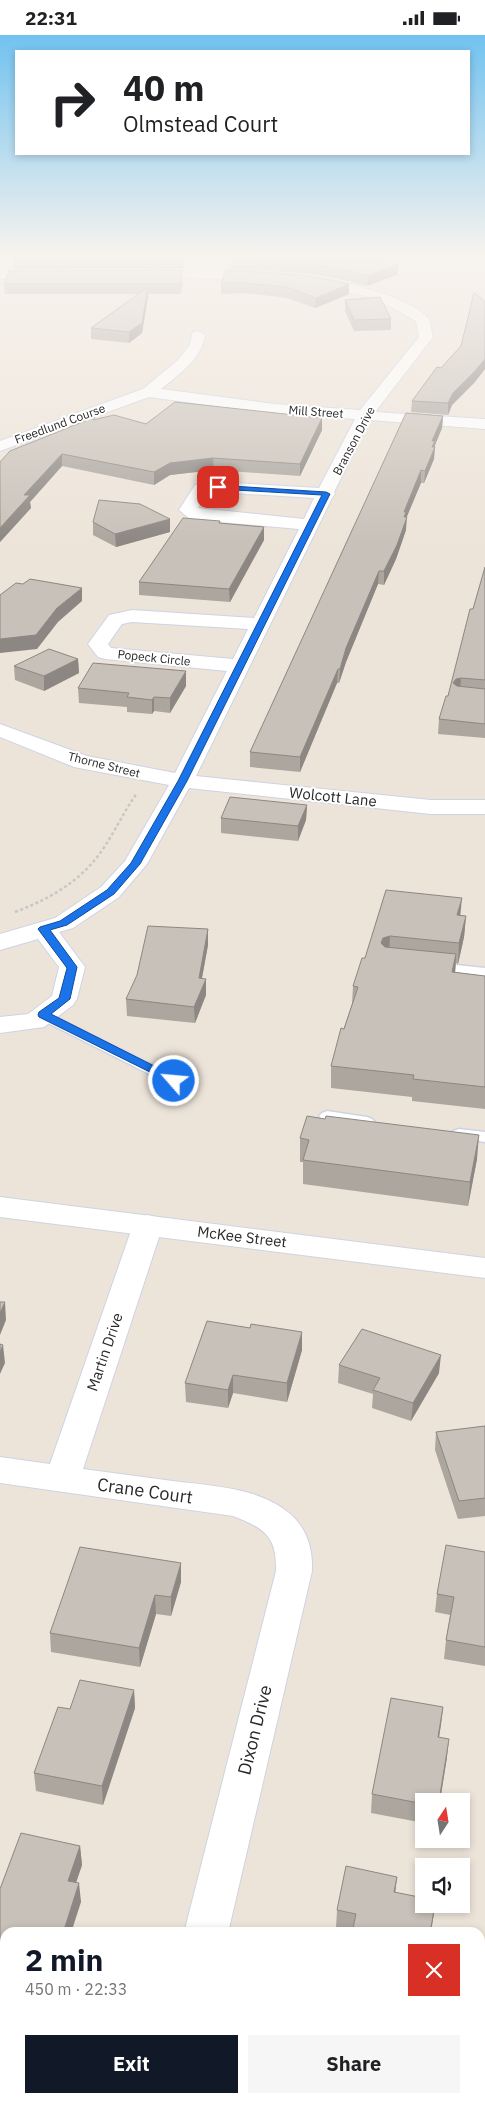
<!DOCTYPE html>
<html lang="en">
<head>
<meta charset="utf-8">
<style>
	:root { --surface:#fff; --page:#f6f6f6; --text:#202124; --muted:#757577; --accent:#111827 }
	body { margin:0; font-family:"IBM Plex Sans",sans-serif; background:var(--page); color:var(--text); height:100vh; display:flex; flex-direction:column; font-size:19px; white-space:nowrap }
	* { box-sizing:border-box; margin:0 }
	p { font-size:16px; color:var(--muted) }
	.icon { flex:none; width:28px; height:28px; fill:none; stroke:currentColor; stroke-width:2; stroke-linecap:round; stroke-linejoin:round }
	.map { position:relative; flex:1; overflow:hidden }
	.panel { position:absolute; left:0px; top:1892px; width:485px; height:176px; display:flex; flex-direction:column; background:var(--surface); border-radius:15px 15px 0 0; box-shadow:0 2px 8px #0003 }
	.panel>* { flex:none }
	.hud { position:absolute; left:15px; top:15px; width:455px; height:105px; border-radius:0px; box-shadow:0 2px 8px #0003; background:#fff; color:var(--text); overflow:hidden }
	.needle { width:32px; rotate:12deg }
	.controls { position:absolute; left:415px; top:1758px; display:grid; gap:10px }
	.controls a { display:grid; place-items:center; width:55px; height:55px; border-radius:0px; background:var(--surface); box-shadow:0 2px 8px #0003; font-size:25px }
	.pin { position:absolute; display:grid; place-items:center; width:42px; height:42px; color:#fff; margin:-21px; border-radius:10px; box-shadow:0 2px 8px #0006 }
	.me { position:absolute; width:55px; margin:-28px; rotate:297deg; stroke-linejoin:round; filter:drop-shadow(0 0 4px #0008) }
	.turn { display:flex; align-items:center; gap:18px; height:105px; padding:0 25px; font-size:22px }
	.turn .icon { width:65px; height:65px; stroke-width:2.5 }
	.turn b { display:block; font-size:35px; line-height:42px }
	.round { display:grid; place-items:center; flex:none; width:52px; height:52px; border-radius:0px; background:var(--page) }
	.headline { display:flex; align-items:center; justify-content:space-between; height:85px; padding:0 25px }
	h1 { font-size:30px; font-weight:800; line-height:38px; color:var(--accent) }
	.action { display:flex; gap:10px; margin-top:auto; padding:10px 25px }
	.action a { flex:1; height:58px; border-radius:0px; background:var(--accent); color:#fff; font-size:20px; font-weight:800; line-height:58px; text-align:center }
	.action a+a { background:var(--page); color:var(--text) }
	.status { display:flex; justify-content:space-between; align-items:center; height:35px; padding:0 25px; background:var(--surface); direction:ltr }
	.status svg { height:14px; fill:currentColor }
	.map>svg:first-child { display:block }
</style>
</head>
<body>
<div class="status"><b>22:31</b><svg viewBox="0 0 49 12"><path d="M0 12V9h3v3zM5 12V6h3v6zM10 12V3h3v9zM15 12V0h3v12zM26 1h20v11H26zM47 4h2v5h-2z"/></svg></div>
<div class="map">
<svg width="485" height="2068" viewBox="0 0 485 2068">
	<rect width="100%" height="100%" fill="#ede4d9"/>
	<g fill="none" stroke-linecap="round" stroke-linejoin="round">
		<!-- service casing -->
		<g stroke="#ced3e4" stroke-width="3">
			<path id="service" d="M437,928l48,5v8l-53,-6 -2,-3 2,-3z
				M43,976l136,67 3,3 -3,3h-10l-131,-66 -2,-3 2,-3z
				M327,1076l40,6 5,2 3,3 -3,3 -5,2 -45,-8 -3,-3 3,-3z
				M459,1094l26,3v10l-32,-5 -2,-3 2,-3z"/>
		</g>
		<!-- minor casing -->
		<g stroke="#ced3e4" stroke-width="2">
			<path id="minor" d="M144,235l117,2 6,4 -6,4 -122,-3 -1,-3 1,-3z
				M0,236h46l6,4 -6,4h-46z
				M314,242c27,4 98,20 115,42l4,18 -58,75 110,7v10l-115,-9 -36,72 1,2 -3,4 -136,278 235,24h54v14h-54l-242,-26 -42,76 -28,33 -46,31 -14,4 26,35 -8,32 -4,6 -29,22 -44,6v-16l28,-3 24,-18 7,-29 -21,-28 -38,11v-16l55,-16 46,-31 24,-26 44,-76 -95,-18 -74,-30v-13l87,32 88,17 52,-102 -122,-12 -7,-2 -10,-13 21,-29 23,-5 122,8 45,-89 -103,-9 -6,-1 -11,-9 16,-25 22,-3 102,6 36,-69 -81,-5 -125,-17 -149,54v-10l143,-52 35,-29 11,-14 4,-14 5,-1 7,4c-4,25 -26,39 -44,54l113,15 86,6 59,-73 -3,-16 -25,-14 -25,-11 -57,-12 -2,-3 2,-3zM217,457l97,6 -10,21 -106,-11 9,-15zM132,587l116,7 -15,30 -122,-11 -3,-4 14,-20z
				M148,1180l11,3 4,7 -80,244c30,4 60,8 90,12 38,5 85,6 116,32 18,15 24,36 23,58l-84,362h-44l92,-362c1,-35 -12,-43 -43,-55l-233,-33v-26l50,7 83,-239 4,-7z
				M143,2064h46l-1,4h-46z"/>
		</g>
		<!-- tertiary casing -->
		<g stroke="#ced3e4" stroke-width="2">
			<path id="tertiary" d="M0,1162l485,61v20l-485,-61z"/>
		</g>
		<!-- path -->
		<path stroke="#c7c7c7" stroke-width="2.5" stroke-dasharray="3 2.5" stroke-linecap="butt" d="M15,877c37,-14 68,-32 90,-66 11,-17 20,-36 32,-53"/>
		<!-- service -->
		<use href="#service" fill="#fff" fill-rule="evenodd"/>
		<!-- minor -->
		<use href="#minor" fill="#fff" fill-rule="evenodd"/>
		<!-- tertiary -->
		<use href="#tertiary" fill="#fff" fill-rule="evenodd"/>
	</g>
	<!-- wall -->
	<path fill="#aca69f" d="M16,219h169l-1,14 -170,1v-10z
		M231,224l167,5v10l-31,12 -32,-8 -33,-5 -71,-4z
		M226,235l123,14v10l-34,14 -28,-10 -42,-5 -24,1v-11z
		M182,245l-1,14h-33l-6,39 -13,10 -38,-4v-11l47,-34h-133l-1,-10z
		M345,265l46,19v11l-37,1 -9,-20z
		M485,266v68l-11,14 -22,22 -4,10 -37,-3 1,-11 49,-55z
		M443,381l-1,12 -7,17 -1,14 -10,24h-3l-15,34v13l-10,29 -12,26 -6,-1 -32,78 -7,21h-2l-37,89 -50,-5v-15z
		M322,383v12l-22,46 -86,-6 -44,5 -16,10 -92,-19 -32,36 1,6 -31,34v-80l95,-43 51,5z
		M220,486v2l44,4v13l-34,62 -91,-7v-13z
		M93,487l77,10 -54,15 -23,-12z
		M485,532v171l-47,-4 1,-15 9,-23z
		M78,624l1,14 -35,18 -29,-11 -1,-14z
		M186,651l-16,27 -16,-2 -2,3 -25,-2v-5l-48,-4 -1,-15z
		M307,770l-1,15 -8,21 -77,-8v-15z
		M386,855l74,26h6l-2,21 -6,27 -2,-1 -1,9 30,4v133l-73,-8v-4l-81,-9v-22l21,-62 1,-18 12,-28z
		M208,894v16l-6,33 4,17 -11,28 -68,-7 -1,-17z
		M300,1103l177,21 -9,47 -165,-22v-22h-3z
		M302,1315l-15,52 -54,-9 -5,15 -42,-6 -1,-19z
		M339,1330l100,8 -28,48 -39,-13 1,-14 -35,-11z
		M485,1391v90l-27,3 -23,-69 1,-18z
		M485,1517v114l-41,-7 2,-19 4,-25 -15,-3 2,-18z
		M181,1547l-10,34 -15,-2 -16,53 -89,-15 -1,-19z
		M134,1655l1,18 -32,97 -67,-14 -2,-18 36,-64z
		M443,1672l-4,30 8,20 -7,44h-16v22l-53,-10 1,-19z
		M80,1811l2,19 -6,18 5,19 -76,31v29l-5,-1v-72z
		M397,1842l-2,15 40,12 -2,15 -81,13 -16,-4 1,-18z
		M5,1976v73l-5,16z"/>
	<!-- shaded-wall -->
	<path fill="#8c8782" d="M184,219h1l-1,14 -1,-10z
		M398,229v10l-31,12 1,-10z
		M182,235v10l-1,14v-10z
		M349,249v10l-34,14 1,-10z
		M148,252v10l-6,36 -13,10v-11z
		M485,324v10l-11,14 -22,22 -4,10v-12l5,-10z
		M443,381l-1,12 -7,17 -1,14 -10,24 1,-12 7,-30z
		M322,383v12l-22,46v-12z
		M62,419v12l-32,36 1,6 -31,34v-14l24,-33z
		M213,423l1,12 -44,5 -16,10v-13l16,-9z
		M421,435v13l-15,36 1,-2 -1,13 -10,29 -12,26v-14l20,-59z
		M170,484v13l-54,15 -1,-13z
		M264,492v13l-34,62 -1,-13z
		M379,536l-1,13 -32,78 -7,21 1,-14 6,-21z
		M82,553v13l-24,21 -21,27 -37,4v-14l57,-31z
		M78,624l1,14 -35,18v-15z
		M338,634l-1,14 -37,89v-15z
		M186,636v15l-16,27v-15z
		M461,643l-1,14 -7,-9 3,-4z
		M154,662v14l-2,3v-14z
		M307,770l-1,15 -8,21v-15z
		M462,863l-2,20 -3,-3z
		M466,881l-2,21 -6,27 1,-21z
		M208,894v16l-9,49v-16z
		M390,901l-1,21 -8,-14 2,-5z
		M456,919l-1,21 -3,-3z
		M206,944v16l-11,28 -1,-16z
		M479,1100l-2,24 -9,47 2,-24z
		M5,1267l1,18 -6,15v-22z
		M302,1297v18l-15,52v-19z
		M3,1310l2,18 -5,11v-22z
		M441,1320l-2,18 -28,48 2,-18z
		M233,1340v18l-5,15v-18z
		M181,1528v19l-10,34v-19z
		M155,1560l1,19 -16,53 -1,-19z
		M134,1655l1,18 -32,97 -1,-19z
		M443,1672l-2,18 -5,31 2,-19z
		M449,1704l-2,18 -7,44h-1z
		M80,1811l2,19 -12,35 -2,-19z
		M397,1842l-2,18 -1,-3z
		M79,1848l2,19 -10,31h-8z
		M435,1869l-2,15 -2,14h-1z
		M2,2031l3,18 -5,16v-26z"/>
	<!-- building -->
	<path fill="#c8c1b9" stroke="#8c8782" d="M16,219h168l-1,4 -169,1z
		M233,219h103l62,10 -30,12 -33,-8 -33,-5 -71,-4z
		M182,235l-1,14h-177l5,-13z
		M226,235l77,5 46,9 -33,14 -29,-11 -42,-4h-24z
		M148,252l-6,36 -13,9 -38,-4z
		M474,258l11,8v58l-11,13 -21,21 -5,10 -36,-2 25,-34 4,1 20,-22z
		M380,262l11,22 -37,1 -9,-20z
		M175,367l147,16 -22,46 -87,-6 -43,5 -16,9 -92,-18 -38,41h6l-30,33v-66l10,-11 85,-34 -2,3 21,-5 32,9z
		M406,378l37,3 -11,25h3l-3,6h3l-10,24 -4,-1 -17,42h2l-2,5h3l-10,28 -13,26h-5l-33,77 -6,21h-2l-38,88 -50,-5z
		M99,465l41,4 30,15 -55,15 -22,-12z
		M183,483l37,3 -1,2 45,4 -35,62 -90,-7z
		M485,532v113l-24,-2 -5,1 -3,4 4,3 28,3v35l-46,-5 7,-23h2l22,-87h3z
		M30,544l52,9 -25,20 -21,27 -36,4v-44l16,-12 7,1z
		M49,614l29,10 -34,17 -30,-10z
		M93,628l93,8 -16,27 -16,-1 -2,3 -25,-3 2,-4 -51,-5z
		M230,762l77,8 -9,21 -77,-8z
		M386,855l76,8 -5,17 9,1 -7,27 -69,-7 -7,2 -2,5 4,4 71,7 -4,18 33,4v111l-72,-8 1,-4 -83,-9 10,-38 3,1 14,-42 -5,-1 9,-28h3z
		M148,891l60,3 -9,49 7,1 -12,28 -68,-8 11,-24z
		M307,1081l18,3 1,-3 153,19 -9,47 -167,-22 6,-20 -9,-2z
		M0,1267h5l-5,11z
		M207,1286l43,7 1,-4 51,8 -15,51 -54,-8 -5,15 -43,-7z
		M362,1294l79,26 -28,48 -40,-13 7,-12 -41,-13z
		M0,1309l3,1 -3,7z
		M485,1391v72l-26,3 -23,-69z
		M446,1510l39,7v95l-39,-7 8,-43 -17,-3z
		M80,1512l101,16 -10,34 -16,-2 -16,53 -89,-15z
		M80,1645l54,10 -32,96 -68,-13 24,-66 12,2z
		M391,1663l52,9 -5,30 11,2 -10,62h-15v3l-52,-10z
		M21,1798l59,13 -12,35 11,2 -16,50h-58v11l-5,-1v-54z
		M346,1831l51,11 -3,15 30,6v6h11l-5,29h-78l4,-19 -19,-4z
		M0,1975l5,1v55h-3l-2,8z
		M304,2064h80v4h-80z"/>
	<!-- sky -->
	<linearGradient id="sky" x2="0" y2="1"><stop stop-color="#71c2f0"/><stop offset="0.43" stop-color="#f7f3ee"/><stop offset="1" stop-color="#f7f3ee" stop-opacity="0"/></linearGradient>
	<rect width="485" height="509" fill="url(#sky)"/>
	<!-- route -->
	<path fill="#1a73e8" stroke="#114b97" d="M215,450l111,7 4,2 -143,287 -47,83 -26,30 -47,31 -17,5 27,37 -7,32 -19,15 127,64 2,3 -6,3 -135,-67 -1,-2 1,-3 20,-14 8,-30 -29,-39 2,-2 20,-6 47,-31 24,-27 47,-82 144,-286 -104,-6 -3,-1z"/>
	<g text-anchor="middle" stroke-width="4" stroke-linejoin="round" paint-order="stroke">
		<!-- far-street labels -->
		<g font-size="12" fill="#292929" stroke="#fff">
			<text transform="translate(316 377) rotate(4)" y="4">Mill Street</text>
			<text transform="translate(60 389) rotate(-20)" y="4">Freedlund Course</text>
			<text transform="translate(354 406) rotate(-62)" y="4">Branson Drive</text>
			<text transform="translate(154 623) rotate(6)" y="4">Popeck Circle</text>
			<text transform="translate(104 730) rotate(14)" y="4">Thorne Street</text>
		</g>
		<!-- street labels -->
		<g font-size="15" fill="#292929" stroke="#fff">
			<text transform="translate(333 762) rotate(6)" y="5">Wolcott Lane</text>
			<text transform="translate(242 1202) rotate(7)" y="5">McKee Street</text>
			<text transform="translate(105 1317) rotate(-71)" y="5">Martin Drive</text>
		</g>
		<!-- near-street labels -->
		<g font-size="18" fill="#292929" stroke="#fff">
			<text transform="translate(145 1456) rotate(8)" y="6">Crane Court</text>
			<text transform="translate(255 1695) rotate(-76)" y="6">Dixon Drive</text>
		</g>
	</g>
</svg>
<div class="controls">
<a><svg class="needle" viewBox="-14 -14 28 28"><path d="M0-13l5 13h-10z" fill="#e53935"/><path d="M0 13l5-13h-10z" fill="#757577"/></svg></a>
<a><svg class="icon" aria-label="sound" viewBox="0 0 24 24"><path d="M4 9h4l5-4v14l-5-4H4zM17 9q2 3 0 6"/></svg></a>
</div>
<div class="pin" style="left:218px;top:452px;background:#d93025"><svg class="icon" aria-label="arrive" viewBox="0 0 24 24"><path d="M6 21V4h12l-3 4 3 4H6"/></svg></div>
<svg class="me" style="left:174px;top:1046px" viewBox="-20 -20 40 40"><circle r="17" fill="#1a73e8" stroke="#fff" stroke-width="3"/><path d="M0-11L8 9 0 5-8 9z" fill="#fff"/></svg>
<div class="hud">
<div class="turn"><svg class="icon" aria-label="right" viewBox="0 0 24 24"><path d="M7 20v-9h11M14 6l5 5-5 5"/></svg><div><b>40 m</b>Olmstead Court</div></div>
</div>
<section class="panel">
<div class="headline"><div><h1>2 min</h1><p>450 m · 22:33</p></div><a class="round" style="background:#d93025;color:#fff"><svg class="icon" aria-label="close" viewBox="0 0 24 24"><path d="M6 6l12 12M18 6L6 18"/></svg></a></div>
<div class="action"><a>Exit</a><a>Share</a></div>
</section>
</div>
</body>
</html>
